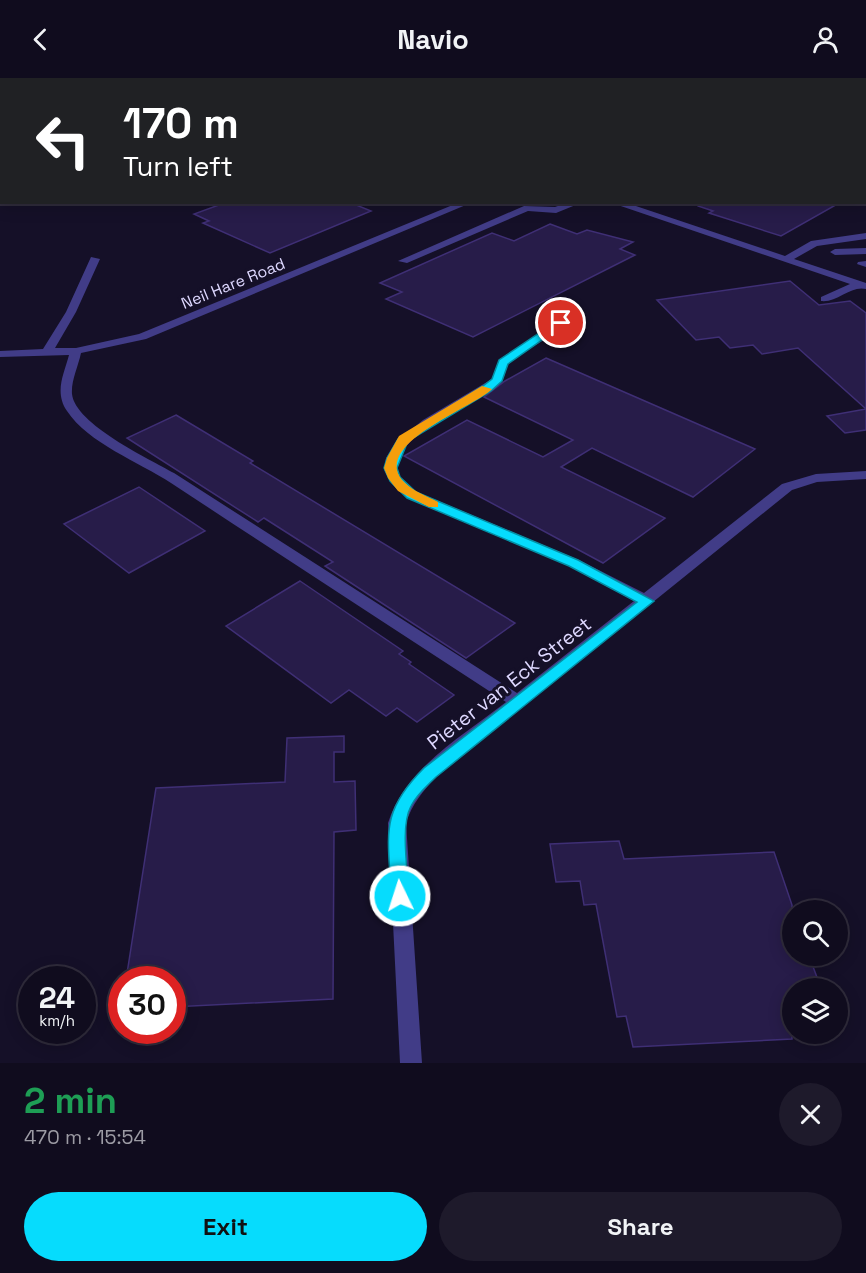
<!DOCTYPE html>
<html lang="en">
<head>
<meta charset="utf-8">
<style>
	:root { --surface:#100c1e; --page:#1e1a2b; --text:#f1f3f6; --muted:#9c9ba4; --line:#302c3c; --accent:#06dcfd }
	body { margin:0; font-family:"Space Grotesk",sans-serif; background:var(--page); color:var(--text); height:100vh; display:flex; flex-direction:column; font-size:22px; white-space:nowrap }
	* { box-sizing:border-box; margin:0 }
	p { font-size:20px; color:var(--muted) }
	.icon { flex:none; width:33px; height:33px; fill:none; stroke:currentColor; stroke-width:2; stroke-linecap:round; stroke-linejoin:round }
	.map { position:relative; height:985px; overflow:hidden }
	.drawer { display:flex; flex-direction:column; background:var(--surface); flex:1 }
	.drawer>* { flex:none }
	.top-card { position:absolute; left:0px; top:0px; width:867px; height:126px; box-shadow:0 3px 15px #0003,0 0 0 2px var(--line); background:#202124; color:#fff; overflow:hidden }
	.buttons { position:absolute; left:782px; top:822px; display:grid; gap:12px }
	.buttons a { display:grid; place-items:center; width:66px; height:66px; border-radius:50%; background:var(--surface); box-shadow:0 3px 15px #0003,0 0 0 2px var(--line); font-size:30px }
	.speed { position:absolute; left:18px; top:888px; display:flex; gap:12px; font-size:30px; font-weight:700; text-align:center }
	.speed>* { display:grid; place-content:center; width:78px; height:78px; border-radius:50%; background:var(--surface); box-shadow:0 3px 15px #0003,0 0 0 2px var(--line); line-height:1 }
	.speed small { font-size:15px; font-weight:400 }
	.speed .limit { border:9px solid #d22; background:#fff; color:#111 }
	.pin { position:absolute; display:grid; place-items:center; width:51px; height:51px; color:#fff; margin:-26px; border:3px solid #fff; border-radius:50%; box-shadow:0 2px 6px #0007 }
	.me { position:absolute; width:66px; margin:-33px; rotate:356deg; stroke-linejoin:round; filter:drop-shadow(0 0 4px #0008) }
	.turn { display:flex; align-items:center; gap:21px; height:126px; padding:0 24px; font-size:27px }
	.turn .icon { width:78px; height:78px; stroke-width:2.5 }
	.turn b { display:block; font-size:42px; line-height:51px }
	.round { display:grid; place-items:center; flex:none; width:63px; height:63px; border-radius:32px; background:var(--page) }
	.headline { display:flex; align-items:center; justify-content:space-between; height:102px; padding:0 24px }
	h1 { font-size:36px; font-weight:600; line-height:45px; color:#1e9e55 }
	.cta { display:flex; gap:12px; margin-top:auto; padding:12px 24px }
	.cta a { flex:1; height:69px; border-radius:36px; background:var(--accent); color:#111; font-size:24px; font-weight:600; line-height:69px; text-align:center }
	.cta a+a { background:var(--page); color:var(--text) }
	header { display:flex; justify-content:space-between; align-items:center; height:78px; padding:0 24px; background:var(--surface); font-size:27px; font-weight:600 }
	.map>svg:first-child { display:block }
</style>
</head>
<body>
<header><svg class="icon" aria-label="back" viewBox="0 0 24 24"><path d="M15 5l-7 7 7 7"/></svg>Navio<svg class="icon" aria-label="person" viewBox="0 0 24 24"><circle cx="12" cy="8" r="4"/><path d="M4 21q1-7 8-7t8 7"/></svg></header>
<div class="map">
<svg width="866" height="985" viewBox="0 0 866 985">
	<rect width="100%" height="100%" fill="#151028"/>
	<!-- building -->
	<path fill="#271c49" stroke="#3f2f75" stroke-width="1.5" d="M227,124h122l22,9 -101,42 -67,-30 6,-2 -15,-7z
		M698,124h143l-60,34 -72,-23 4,-2 -15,-5z
		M550,146l27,10 10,-4 46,12 -13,7 15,6 -162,82 -87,-38 16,-7 -22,-9 112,-50 22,8z
		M790,203l29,24 31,-4 16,12v117l-21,3 -18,-17 39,-7 -68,-61 -36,6 -9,-9 -23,3 -11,-11 -23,3 -39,-40z
		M546,280l209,91 -62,48 -101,-49 -31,19 104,51 -62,45 -199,-107 63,-36 76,37 30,-17 -89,-43 21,-16z
		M176,337l77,46 -3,2 265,160 -49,35 -141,-92 8,-4 -69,-44 -6,4 -131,-84z
		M139,409l66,44 -76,42 -65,-49z
		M300,503l103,70 -4,3 12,8 -2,2 45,31 -37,27 -20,-14 -11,8 -37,-26 -18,13 -105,-77z
		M344,658v16h-10v30l21,-1 1,49 -22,2 -1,167 -161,8v-27h-46l30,-192 129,-6 2,-44z
		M619,763l5,18 150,-7 18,53v51h17l12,32h-29v51l-159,8 -7,-31 -9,1 -21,-113 -12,1 -4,-24 -24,1 -6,-38z"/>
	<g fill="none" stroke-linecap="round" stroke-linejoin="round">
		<!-- minor -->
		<path fill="#413c87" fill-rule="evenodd" d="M237,0h10l1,2h-10z
			M272,0h10l-12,2z
			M407,0h10l-12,2z
			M754,0h9l-10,2z
			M0,108h2v6h-2z
			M460,124h13l-327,137 -65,14c-3,14 -10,28 -9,41 3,30 77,65 102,79l343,220 117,-92 -65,-35 -162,-68 -15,-14 -8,-14 2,-12 9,-15 28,-23 69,-41 7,-19 58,-39 4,-1 6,3c-16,17 -41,24 -57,39 -6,7 -4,18 -12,24 -23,16 -109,51 -100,86 3,9 12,15 19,20l162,68 65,33 138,-109 34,-10 50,-3v8l-49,3 -25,8 -356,287c-13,14 -24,27 -30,46l16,240h-22l-12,-240c17,-55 75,-87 118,-121 -112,-73 -224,-146 -335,-219 -32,-21 -83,-40 -104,-72 -13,-19 -3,-37 2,-56l-69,2v-6l43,-2 23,-37 25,-55 9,2 -24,53 -21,36h21l63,-14z
			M569,124h14l-27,11 -28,-2 -121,52 -9,-2 126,-55 31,1z
			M609,124h15l161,54 26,-15 55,-8v6l-49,7 -23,13 72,24v6c-15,-4 -29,14 -45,12v-4l29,-13z
			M866,170v6l-31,1 -5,-3 5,-3z
			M866,183v6l-9,-3 1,-2z"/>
	</g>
	<!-- route -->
	<path fill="#06dcfd" stroke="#048fa4" stroke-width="1.5" d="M557,243l9,2 -58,41 -6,17 -11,10 -83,50 -11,27 3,9 16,15 162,68 76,41 -218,176c-9,9 -19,17 -25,29 -11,20 -3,66 -2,90l-2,5 -7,3 -6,-3 -3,-5c-2,-60 -13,-82 33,-128l213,-166 -68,-36 -162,-68 -17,-17 -6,-13 3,-10 11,-19 85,-53 9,-7 7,-19z"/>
	<!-- slow -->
	<path fill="#f59e0b" d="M482,308l10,3c-20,20 -125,56 -87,94 8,8 22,13 33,19v5h-9l-31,-16 -10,-13 -4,-10 3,-10 12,-22z"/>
	<g text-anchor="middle" stroke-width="6" stroke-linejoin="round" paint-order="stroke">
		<!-- far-street labels -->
		<g font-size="16" fill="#ded8ff" stroke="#151028">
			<text transform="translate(233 205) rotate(-22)" y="6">Neil Hare Road</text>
		</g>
		<!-- street labels -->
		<g font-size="20" fill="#ded8ff" stroke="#151028">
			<text transform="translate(509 605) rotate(-38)" y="7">Pieter van Eck Street</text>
		</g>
	</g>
</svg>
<div class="buttons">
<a><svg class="icon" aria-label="search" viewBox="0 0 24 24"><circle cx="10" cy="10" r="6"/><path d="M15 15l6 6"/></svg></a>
<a><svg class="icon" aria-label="layers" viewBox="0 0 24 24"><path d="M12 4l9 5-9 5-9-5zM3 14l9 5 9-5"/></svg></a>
</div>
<div class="speed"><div>24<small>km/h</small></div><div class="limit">30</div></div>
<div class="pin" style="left:561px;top:245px;background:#d93025"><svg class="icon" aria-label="arrive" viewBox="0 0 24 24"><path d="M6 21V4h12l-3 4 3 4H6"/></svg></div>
<svg class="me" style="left:400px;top:818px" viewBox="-20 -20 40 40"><circle r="17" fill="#06dcfd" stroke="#fff" stroke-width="3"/><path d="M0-11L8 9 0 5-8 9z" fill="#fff"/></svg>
<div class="top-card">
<div class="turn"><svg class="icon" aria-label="left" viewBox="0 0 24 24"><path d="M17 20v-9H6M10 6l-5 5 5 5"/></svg><div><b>170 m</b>Turn left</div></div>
</div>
</div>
<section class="drawer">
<div class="headline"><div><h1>2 min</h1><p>470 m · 15:54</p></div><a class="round"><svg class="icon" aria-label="close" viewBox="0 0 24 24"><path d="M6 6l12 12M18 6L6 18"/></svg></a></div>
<div class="cta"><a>Exit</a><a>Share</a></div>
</section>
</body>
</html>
